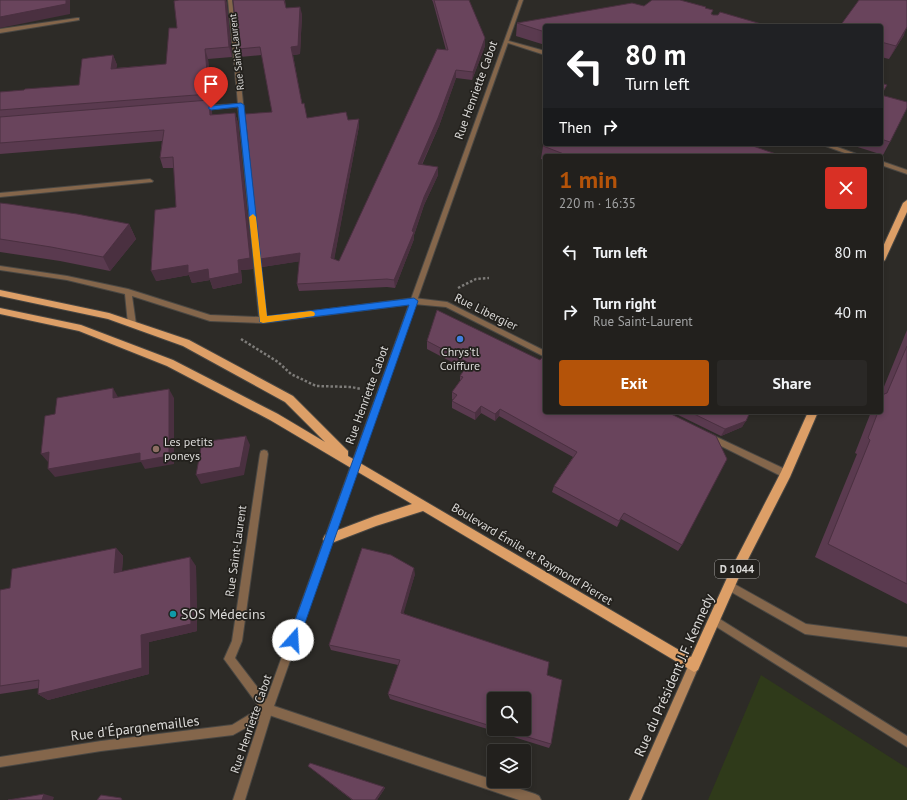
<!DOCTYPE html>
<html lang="en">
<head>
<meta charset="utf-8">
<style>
	:root { --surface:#22201d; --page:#2a2826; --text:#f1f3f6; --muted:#a2a3a4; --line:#3f3e3b; --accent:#b45309 }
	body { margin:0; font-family:"PT Sans",sans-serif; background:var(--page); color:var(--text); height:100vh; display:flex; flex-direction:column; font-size:15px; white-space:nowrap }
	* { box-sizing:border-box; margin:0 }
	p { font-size:13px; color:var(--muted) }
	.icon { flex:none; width:22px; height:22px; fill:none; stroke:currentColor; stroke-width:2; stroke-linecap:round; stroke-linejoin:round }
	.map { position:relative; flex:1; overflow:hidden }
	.drawer { position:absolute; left:543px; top:154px; width:340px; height:260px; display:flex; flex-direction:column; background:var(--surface); border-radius:4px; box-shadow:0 2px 6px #0003,0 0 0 1px var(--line) }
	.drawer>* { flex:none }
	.guide { position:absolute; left:543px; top:24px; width:340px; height:122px; border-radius:4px; box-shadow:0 2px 6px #0003,0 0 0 1px var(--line); background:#202124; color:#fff; overflow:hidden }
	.tools { position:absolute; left:487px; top:692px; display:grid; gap:8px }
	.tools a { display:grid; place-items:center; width:44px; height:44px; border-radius:4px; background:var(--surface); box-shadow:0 2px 6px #0003,0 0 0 1px var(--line); font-size:20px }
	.pin { position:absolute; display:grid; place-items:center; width:34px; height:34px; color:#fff; margin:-41px -17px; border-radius:50% 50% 50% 0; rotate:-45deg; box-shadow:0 0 4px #0007 }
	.pin .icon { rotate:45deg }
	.me { position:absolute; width:44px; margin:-22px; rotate:19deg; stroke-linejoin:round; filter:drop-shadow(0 0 3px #0008) }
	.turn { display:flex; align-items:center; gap:14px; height:84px; padding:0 16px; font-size:18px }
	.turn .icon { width:52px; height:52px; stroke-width:2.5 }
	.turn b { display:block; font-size:28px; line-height:34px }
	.then { display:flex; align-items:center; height:38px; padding:0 16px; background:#0003; gap:8px; font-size:15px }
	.round { display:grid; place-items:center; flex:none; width:42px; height:42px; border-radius:4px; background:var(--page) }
	.head { display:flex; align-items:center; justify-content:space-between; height:68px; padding:0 16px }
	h1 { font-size:24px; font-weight:700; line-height:30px; color:var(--accent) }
	.primary-button { display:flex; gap:8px; margin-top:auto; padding:8px 16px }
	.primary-button a { flex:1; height:46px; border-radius:4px; background:var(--accent); color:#fff; font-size:16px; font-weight:700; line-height:46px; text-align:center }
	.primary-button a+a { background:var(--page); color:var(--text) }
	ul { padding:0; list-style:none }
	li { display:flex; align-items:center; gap:12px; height:60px; padding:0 16px }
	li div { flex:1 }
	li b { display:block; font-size:15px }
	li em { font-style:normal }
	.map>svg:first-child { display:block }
</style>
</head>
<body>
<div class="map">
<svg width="907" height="800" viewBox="0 0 907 800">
	<rect width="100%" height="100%" fill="#2d2b27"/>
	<!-- green -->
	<path fill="#2f3a1a" d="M761,675l146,93v32h-199z"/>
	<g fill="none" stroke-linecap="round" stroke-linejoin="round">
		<!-- service casing -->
		<g stroke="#494743" stroke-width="2">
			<path id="service" d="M150,179l3,2 -1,1 -152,15v-4z"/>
		</g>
		<!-- minor casing -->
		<g stroke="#494743" stroke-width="2">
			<path id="minor" d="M228,0h4l34,317 148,-19 33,4 98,49v6l-99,-50 -32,-3 -151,19 -53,-2 -78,-25 4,28 -4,3 -4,-3 -3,-30 -58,-14 -67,-10v-4l67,10 61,13 82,26 49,2 -21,-210 -38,3 -3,-2 3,-2 38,-2z
				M77,18h2v2l-79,13v-4z
				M505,40l40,11v4l-40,-13z
				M820,144h9l33,12h-9z
				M881,161l26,9v4l-26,-9z
				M708,433l81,38 1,3 -1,3 -3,1 -3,-1 -78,-39 -1,-2 1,-2z
				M264,450l3,1 1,3 -26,187 -7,17 36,47 264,89 4,2 2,4h-22l-250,-85 -36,20 -132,16 -101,16v-10l101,-16 131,-16 28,-17 -36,-49 8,-18 28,-187 1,-3z
				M729,581l77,43 101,13v10l-102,-13 -79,-45 -2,-3 2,-3z
				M715,616l192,120v11l-195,-123 -2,-3 2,-3z"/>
		</g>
		<!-- tertiary casing -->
		<g stroke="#494743" stroke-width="2">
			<path id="tertiary" d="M519,0h4l-250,709 -28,91h-12l30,-91z"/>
		</g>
		<!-- secondary casing -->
		<g stroke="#494743" stroke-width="2">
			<path id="secondary" d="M694,661l4,1 1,4 -58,134h-12l61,-138z"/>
		</g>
		<!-- primary casing -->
		<g stroke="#494743" stroke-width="2">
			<path id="primary" d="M907,200v12l-22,48 -4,3v-12l22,-48z
				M0,290l109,23 80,27 104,56 55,55v5l343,201 40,-88 50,-97 27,-60h10l-28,65 -51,100 -41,93 -4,2 -271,-161 -47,15 -47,18 -4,-1 -2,-4 2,-4 50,-19 37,-12 -142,-84 -103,-54 -88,-35 -79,-17v-6l81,17 92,35 105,54 47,28 -40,-40 -102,-56 -75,-27 -108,-23z"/>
		</g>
		<!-- path -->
		<path stroke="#7e7c79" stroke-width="2.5" stroke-dasharray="2.5 2" stroke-linecap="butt" d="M458,288l18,-9 13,-1
			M241,339l37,23 13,12 25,12 35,1 10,2"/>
		<!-- service -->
		<use href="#service" fill="#84664b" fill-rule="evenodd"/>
		<!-- minor -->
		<use href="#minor" fill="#84664b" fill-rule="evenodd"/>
		<!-- tertiary -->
		<use href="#tertiary" fill="#84664b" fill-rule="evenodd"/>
		<!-- secondary -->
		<use href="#secondary" fill="#b6865b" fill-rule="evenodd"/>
		<!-- primary -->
		<use href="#primary" fill="#dd9f67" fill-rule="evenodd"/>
	</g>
	<!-- wall -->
	<path fill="#5a3a4f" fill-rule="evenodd" d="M179,0h47l1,5 5,52 -24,2 4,45 -2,1 2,6v4l23,-2 3,10 15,146 -12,1 1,13 -29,6 -3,-9 -18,3 -3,-8 -33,6 20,-74 -2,-39h-11l-3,-10 2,-17 -162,13v-62l24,-2 55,-5 34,-30 4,10 -1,3 50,-4 11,-36z
		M233,0h52l1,8 16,6 -2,40 -7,1 9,49 5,14 41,2 11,6 -25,133 5,2 107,-211 -13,-48 -1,-2h37l16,46 -13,34 -16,-2 -17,48 -17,39 16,10 -14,30 -10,30v4l-19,49 -8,-1 -88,4 -2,-7 3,-23 -38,6 -2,-8 12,-147 -10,-57 -22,2 -2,-8z
		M644,6l62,1 -1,1 8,7 -168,11v19l-29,-9 1,-13z
		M881,26l23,9 -15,24 -8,-2z
		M881,83l1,12 8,47 -7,13 -35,-11h33z
		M543,146l239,10h-237v4l-4,-1z
		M0,203l129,21 7,15 -26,32 -50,-10 -60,-9z
		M437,310l245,235 -4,6 -57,-32 -4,8 -65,-35 2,-6 19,-29 -74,-41 -4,5 -14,-8 -6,7 -23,-12v-7l1,-1 -1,-1v-7l8,-11v-5l5,-7 -38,-20v-8z
		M907,330v274l-92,-47 42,-103 -2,-1 16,-41h10v-18z
		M672,412h78l-8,15 -21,9z
		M116,548l7,8 -1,16 74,-6 1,65 -48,11v32l-101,26 -10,-6 1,-6 -39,6v-104l10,-2z
		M415,574l-12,39 144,62 4,69 -2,4 -159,-49 -2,-5 10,-29 -67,-15 -2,-5zM494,699l30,30h-30z
		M308,766l76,21 1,1 -8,12h-25z"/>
	<!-- shaded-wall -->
	<path fill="#4a3040" d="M66,0h4v14l-70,14v-11z
		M225,0h1l1,5 5,52 -3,-10z
		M300,7l2,7 -2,40 -7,1 -2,-8z
		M907,27l-3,8 -15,24 7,-13z
		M485,38v8l-13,34 1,-8z
		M205,49l3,10 4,45 -3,-10z
		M113,55l4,10 -2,14 -4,-10z
		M456,70v8l-17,48 -21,46v-8z
		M209,100l3,11 1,14 -3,-10z
		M235,113l3,10 15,146 -12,1 1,13 -29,6 -3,-9 -18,3 -3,-8 -33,6 -5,-10 37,-6 50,-5z
		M359,119v7l-26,140 -2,-8z
		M438,167v8l-14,30 -10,30v4l-19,49 -1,-8 30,-83z
		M129,224l7,15 -26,32 -7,-14z
		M300,253l2,8 -40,6 -2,-8z
		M113,388l5,9 -5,1z
		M169,389l5,9v66l-29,5 -4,-7 -86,15 -7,-8z
		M481,406v7l-6,7v-7z
		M500,409l-1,7 -4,5v-7z
		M746,421l-4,6 -21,9 4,-7z
		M246,436l4,9 -6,30 -43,9 -5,-9z
		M49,452l-1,10 -7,-8z
		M116,548l7,8 -2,25 -7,-8z
		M190,557l6,9 1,65 -48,11v32l-101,26 -10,-6z
		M414,568l1,6 -13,45 -1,-6z
		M384,787l1,1 -8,12h-2z
		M44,794l10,3 -1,3h-11z"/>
	<!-- building -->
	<path fill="#69445c" stroke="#4a3040" d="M0,0h66v4l-66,13z
		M179,0h46l4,47 -24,2 4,45 -209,16v-18l24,-2 1,-1 54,-4 3,-26 6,-1 25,-3 -2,14 55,-5 3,-36h8l-3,-27z
		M233,0h51l2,8 14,-1 -2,39 -7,1 11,57 2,-1 3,15 39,-6 2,8 11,-1 -28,139 8,3 98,-212 11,1 -14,-50h35l16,38 -12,34 -17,-2 -18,48 -20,46 20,3 -14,30 -12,34 2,1 -20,48 -7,-1 -90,5 3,-31 -40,6 -15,-145 27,-2 -12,-65 -22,2z
		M652,0h28l26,7 -1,1 8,2 -2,4 2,1h5l2,-3 45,13 -2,1h-218v6l-28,-9 115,-20 12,3z
		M859,0h48v27l-11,19 -15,-4v-16h-41z
		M881,83l6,2 -6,10 26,7v6l-17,34 -9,-3z
		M209,100l1,15 25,-2 15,145 -12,2 1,13 -30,6 -1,-10 -20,4v-8l-37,6 4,-61 21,-3 -3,-50 -13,1 4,-28 -164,13v-26z
		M545,144h202l35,12h-213l-26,-10z
		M0,203l9,1 68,10 52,10 -26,33 -52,-10 -51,-8z
		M437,310l103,50 5,-6v58h122l49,24 11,23 -45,86 -58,-32 -5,8 -65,-35 23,-34 -77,-43 -5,5 -14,-8 -6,7 -23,-12 5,-6 -5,-3 11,-15 -3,-1 9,-13 -42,-22z
		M907,346v238l-79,-40 42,-104 -2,-2 10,-26h3v-9l3,-9 3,-1z
		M113,388v10l56,-9v67l-29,5v-8l-92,16 1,-17 -8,2 4,-38 10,-2 2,-16z
		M690,412h60l-4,9 -21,8z
		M246,436l-6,31 -44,8 6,-33z
		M116,548l-2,25 76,-16 1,67 -50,11 1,33 -104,26 1,-14 -39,6v-96l10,-2 2,-19z
		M362,548l29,7 23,13 -13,45 148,49 -2,13 15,5 -11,64 -50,-15h23v-30h-30v28l-106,-33 12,-34 -71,-15z
		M310,763l74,24 -9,13h-22l-45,-34z
		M44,794l-2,6h-34z
		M101,795l20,3 1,2h-25z"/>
	<!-- route -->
	<path fill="#1a73e8" stroke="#114b97" d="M241,103l3,2 23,211 147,-18 4,3 -119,339 -2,5 -4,1 -4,-1 -1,-5 121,-335 -146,18 -3,-1 -22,-215 -27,3 -3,-2 3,-2z"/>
	<!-- slow -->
	<path fill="#f59e0b" d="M253,214l3,3 11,99 44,-5 3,1 1,2 -1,2 -51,7 -3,-1 -11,-105z"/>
	<!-- markers -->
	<circle fill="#3f7fe0" stroke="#23211d" stroke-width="1.5" cx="460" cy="339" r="4"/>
	<circle fill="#8d6e63" stroke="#23211d" stroke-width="1.5" cx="156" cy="449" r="4"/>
	<circle fill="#0f9aa8" stroke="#23211d" stroke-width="1.5" cx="173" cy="614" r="4"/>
	<g text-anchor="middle" stroke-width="3.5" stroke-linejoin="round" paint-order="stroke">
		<!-- far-street labels -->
		<g font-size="10" fill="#dbdad8" stroke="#23211d">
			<text transform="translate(236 52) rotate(-96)" y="4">Rue Saint-Laurent</text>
		</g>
		<!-- shield labels -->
		<rect fill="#23211d" stroke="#a4a2a0" stroke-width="1" x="715" y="560" width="44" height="18" rx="3"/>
		<g font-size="11" font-weight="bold" fill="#dbdad8">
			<text x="737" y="573">D 1044</text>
		</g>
		<!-- street labels -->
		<g font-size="12" fill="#dbdad8" stroke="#23211d">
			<text transform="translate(476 90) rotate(-70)" y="4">Rue Henriette Cabot</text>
			<text transform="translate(486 312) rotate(26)" y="4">Rue Libergier</text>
			<text transform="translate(367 395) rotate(-70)" y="4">Rue Henriette Cabot</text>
			<text transform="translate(236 551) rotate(-82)" y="4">Rue Saint-Laurent</text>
			<text transform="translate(532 554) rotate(31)" y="4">Boulevard Émile et Raymond Pierret</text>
			<text transform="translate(251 724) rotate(-71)" y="4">Rue Henriette Cabot</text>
		</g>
		<!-- poi labels -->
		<g font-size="12" fill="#dbdad8" stroke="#23211d">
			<text x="460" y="356">Chrys'tl<tspan x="460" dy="14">Coiffure</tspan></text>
			<text x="164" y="446" text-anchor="start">Les petits<tspan x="164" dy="14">poneys</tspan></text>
		</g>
		<!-- near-poi labels -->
		<g font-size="14" fill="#dbdad8" stroke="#23211d" text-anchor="start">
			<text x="181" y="619">SOS Médecins</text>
		</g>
		<!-- near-street labels -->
		<g font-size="14" fill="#dbdad8" stroke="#23211d">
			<text transform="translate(674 675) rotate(-66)" y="5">Rue du Président J.F. Kennedy</text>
			<text transform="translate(135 728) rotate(-7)" y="5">Rue d'Épargnemailles</text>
		</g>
	</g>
</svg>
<div class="tools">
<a><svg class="icon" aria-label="search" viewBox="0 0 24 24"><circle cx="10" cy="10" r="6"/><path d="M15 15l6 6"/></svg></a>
<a><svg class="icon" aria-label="layers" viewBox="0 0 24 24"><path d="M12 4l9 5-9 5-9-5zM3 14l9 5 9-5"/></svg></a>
</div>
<div class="pin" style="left:211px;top:108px;background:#d93025"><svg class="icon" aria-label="arrive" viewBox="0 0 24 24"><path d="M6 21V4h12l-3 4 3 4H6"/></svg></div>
<svg class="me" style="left:293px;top:640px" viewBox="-20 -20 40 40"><circle r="19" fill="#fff"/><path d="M0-13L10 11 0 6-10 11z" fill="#1a73e8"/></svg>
<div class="guide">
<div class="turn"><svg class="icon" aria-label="left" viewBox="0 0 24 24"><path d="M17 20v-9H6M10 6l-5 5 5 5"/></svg><div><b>80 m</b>Turn left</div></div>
<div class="then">Then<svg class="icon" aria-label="right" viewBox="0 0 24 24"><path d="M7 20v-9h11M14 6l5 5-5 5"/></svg></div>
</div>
<section class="drawer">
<div class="head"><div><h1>1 min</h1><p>220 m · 16:35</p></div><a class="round" style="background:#d93025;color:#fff"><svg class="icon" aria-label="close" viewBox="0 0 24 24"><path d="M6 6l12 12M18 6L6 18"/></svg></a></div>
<ul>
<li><svg class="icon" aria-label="left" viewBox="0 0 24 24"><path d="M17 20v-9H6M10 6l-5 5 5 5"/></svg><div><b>Turn left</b></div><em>80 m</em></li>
<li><svg class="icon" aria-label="right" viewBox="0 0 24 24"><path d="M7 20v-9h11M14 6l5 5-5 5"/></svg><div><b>Turn right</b><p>Rue Saint-Laurent</p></div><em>40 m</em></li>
</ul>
<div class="primary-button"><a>Exit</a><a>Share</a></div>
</section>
</div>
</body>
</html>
